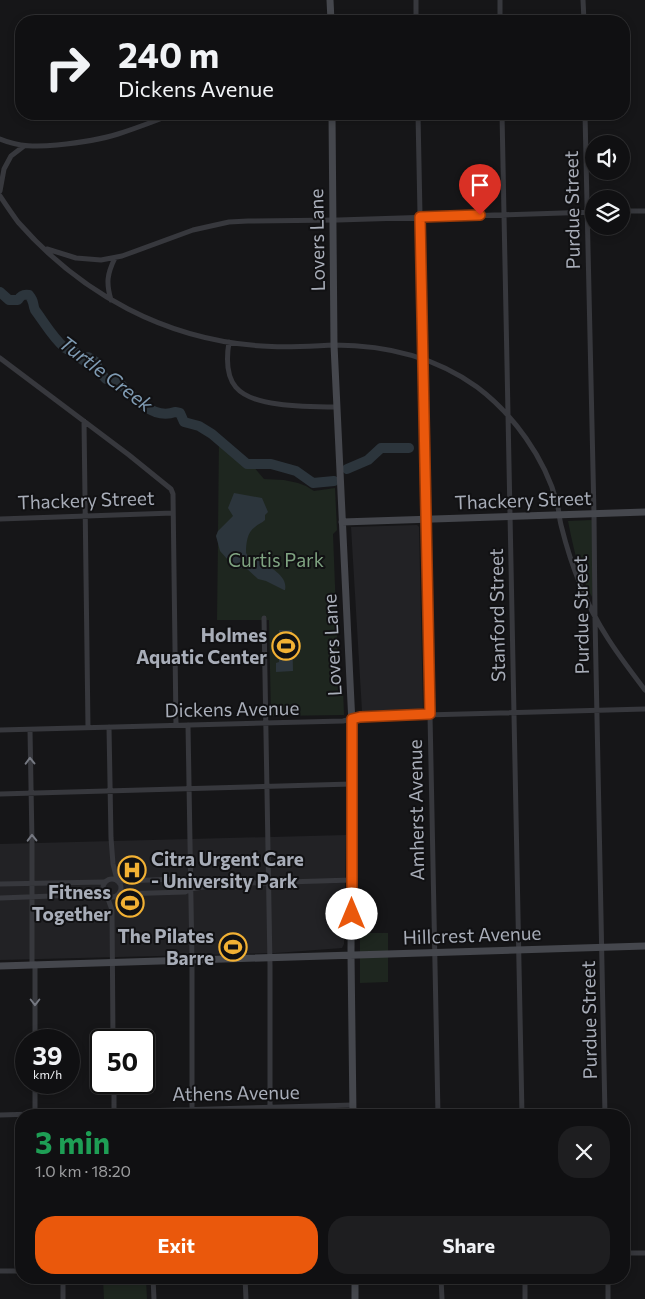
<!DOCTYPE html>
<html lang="en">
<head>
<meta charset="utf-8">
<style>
	:root { --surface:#101012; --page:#1e1e20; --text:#f1f3f6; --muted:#9c9d9f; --line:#303032; --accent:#ea580c }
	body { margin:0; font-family:Commissioner,sans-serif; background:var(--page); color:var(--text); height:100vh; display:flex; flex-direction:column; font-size:19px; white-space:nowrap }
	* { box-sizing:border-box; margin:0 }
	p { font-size:16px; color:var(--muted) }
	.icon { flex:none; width:28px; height:28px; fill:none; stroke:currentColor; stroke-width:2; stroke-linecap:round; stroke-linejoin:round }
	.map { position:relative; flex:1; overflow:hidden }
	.details { position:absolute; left:15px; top:1109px; width:615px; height:175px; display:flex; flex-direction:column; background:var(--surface); border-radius:20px; box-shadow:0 2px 8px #0003,0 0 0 1px var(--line) }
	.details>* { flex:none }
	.top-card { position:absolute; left:15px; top:15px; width:615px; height:105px; border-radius:20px; box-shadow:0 2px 8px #0003,0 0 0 1px var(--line); background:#101012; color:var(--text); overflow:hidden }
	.tools { position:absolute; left:585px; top:135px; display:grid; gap:10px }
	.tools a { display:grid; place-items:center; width:45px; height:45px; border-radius:50%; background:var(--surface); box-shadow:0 2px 8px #0003,0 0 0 1px var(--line); font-size:25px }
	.speed { position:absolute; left:15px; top:1029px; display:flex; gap:10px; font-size:25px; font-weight:700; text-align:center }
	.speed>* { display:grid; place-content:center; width:65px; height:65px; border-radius:50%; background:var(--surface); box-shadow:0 2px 8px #0003,0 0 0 1px var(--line); line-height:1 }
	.speed small { font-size:12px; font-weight:400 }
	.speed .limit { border:2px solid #111; border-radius:8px; background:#fff; color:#111 }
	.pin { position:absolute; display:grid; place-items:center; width:42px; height:42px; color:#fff; margin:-51px -21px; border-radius:50% 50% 50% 0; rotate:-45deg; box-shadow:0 0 5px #0007 }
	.pin .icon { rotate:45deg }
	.me { position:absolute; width:55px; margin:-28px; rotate:0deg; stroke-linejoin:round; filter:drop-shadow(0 0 4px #0008) }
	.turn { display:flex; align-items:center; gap:18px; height:105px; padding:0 20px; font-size:22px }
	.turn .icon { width:65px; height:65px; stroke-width:2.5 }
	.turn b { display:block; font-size:35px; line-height:42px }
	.round { display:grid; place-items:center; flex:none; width:52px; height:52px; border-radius:20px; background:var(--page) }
	.overview { display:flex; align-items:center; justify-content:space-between; height:85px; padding:0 20px }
	h1 { font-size:30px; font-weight:700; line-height:38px; color:#1e9e55 }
	.cta { display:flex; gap:10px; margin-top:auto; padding:10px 20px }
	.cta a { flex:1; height:58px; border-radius:20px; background:var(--accent); color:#fff; font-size:20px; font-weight:700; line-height:58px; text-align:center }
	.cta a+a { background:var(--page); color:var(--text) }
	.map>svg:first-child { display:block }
</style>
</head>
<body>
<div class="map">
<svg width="645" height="1299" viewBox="0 0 645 1299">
	<rect width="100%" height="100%" fill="#161618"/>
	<!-- built -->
	<path fill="#222225" d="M417,525l2,2 4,182 -61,2 -11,-184z
		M346,835l-2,109 -2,4 -66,5 -276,7v-116z"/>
	<!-- green -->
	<path fill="#1e261f" d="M219,437l27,21 18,21 20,1 14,3 8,3 8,5 21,-3 2,42 -4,4 6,155 4,1 1,25 -73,1 -2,-96h-52l1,-80 -2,-4 2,-5z
		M592,520v77c-13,-23 -19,-50 -24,-76z
		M360,933h28v49l-28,1z
		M103,1279h43l1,20h-43z"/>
	<!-- water -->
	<path fill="#2c353c" d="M234,493l28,5 6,14 -3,3v5c-3,3 -7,4 -10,7 -8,5 -9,17 -9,26l2,3c12,6 41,17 37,34h-1l-18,-9 -8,-2 -13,-12 -7,2 -10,-9 -8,-9 -4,-15 2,-5 15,-15 -5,-8z
		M279,630h13l1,41 -17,1v-9l3,-1z"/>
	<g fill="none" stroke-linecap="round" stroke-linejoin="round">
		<!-- river -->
		<path stroke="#2c353c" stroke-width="10" d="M0,292l9,8h9c3,-5 6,-6 11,-5 6,7 3,8 6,15 9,12 18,28 30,38 4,3 9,3 14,6l1,4 3,2 5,-3 8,5 3,9 7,8h10c14,15 36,42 59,33l5,1 4,9 15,4 13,8 35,30h24l25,7 17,12 21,-2
			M347,469l21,-9 13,-12h28"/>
		<!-- street -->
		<path stroke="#37383d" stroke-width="5" d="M416,0v21
			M500,0v21
			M583,0l1,21
			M418,114l20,1001
			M502,114l20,1001
			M585,114l9,400 1,104 10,497
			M0,139c19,8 37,8 57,6 20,-2 42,-5 61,-11 19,-6 37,-13 55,-20
			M0,191l4,-22 7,-13 13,-10
			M0,196c6,9 12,18 18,26 63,72 148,118 244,124 24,2 48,0 72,-1 52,0 100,11 143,42 36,27 68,71 80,116 2,7 2,14 4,22 5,20 11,40 19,59 15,40 39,72 65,106
			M621,211h24
			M47,249l29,9 25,2 21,-4 71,-26 36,-8 19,-1 90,-1 256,-8
			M111,300c-5,-17 -4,-26 4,-42
			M229,342c-7,43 9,57 49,62 20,3 39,3 59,3
			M0,358l129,97 42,34 2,5 3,231
			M84,421l4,307
			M0,519l173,-6
			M264,618l6,347v150
			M188,725l4,235v155
			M109,727l2,111 2,26 4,16
			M0,730l343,-9 17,-4 27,-1 258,-7
			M30,730l2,112v122
			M0,794l352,-10
			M103 888a9 9 0 1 1 18 0a9 9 0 1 1-18 0Z
			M118,881l65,-2 7,3 28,2 134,-4
			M0,884l104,-2
			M119,894l66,-2 5,-3 20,-3
			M107,896l5,14 1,130
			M0,898l105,-4
			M35,964v76
			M35,1082v33
			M114,1082v33
			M0,1115l353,-10
			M624,1253h21
			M0,1271h21
			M63,1278v21
			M153,1278l1,21
			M245,1278l1,21
			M441,1278l1,21
			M525,1278v21
			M608,1278v21"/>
		<!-- secondary -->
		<path stroke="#45474d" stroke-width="7" d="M330,0l1,21
			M332,114l2,231 18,379 -1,231 2,160
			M342,522l303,-10
			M0,966l645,-20
			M355,1278v21"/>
	</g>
	<!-- one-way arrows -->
	<defs><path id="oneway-chevron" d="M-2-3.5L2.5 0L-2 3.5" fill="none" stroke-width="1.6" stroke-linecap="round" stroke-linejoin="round" transform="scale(1.25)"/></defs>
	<g stroke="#757881">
		<use href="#oneway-chevron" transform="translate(30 761) rotate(-91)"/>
		<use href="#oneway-chevron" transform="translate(32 838) rotate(-91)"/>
		<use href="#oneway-chevron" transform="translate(35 1002) rotate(90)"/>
	</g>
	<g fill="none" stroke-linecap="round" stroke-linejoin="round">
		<!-- route casing -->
		<g stroke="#983908" stroke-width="12">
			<path id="route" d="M352,914v-195l8,-2 70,-3 -10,-497 60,-2"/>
		</g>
		<!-- route -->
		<use href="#route" stroke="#ea580c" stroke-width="9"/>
	</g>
	<!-- icons -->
	<defs>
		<g id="stadium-ring" transform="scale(1.4375)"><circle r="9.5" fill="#111113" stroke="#f2b134" stroke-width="1.5"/><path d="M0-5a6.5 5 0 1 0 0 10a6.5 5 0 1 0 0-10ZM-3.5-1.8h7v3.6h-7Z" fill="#f2b134"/></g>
		<g id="hospital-ring" transform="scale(1.4375)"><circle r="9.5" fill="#111113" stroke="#f2b134" stroke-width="1.5"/><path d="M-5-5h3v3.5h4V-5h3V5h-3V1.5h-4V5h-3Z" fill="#f2b134"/></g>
	</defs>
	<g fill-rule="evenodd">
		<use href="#stadium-ring" x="286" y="646"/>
		<use href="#hospital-ring" x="132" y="870"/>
		<use href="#stadium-ring" x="130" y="903"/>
		<use href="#stadium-ring" x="233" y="947"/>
	</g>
	<g text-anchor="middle" stroke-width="4" stroke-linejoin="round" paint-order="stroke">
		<!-- street labels -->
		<g font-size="19" fill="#a8adb8" stroke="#111113">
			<text transform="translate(572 210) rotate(-91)" y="7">Purdue Street</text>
			<text transform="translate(317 240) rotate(-91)" y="7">Lovers Lane</text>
			<text transform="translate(86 500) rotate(-2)" y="7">Thackery Street</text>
			<text transform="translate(523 500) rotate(-2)" y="7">Thackery Street</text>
			<text transform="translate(497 615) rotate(-91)" y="7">Stanford Street</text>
			<text transform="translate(581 615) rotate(-91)" y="7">Purdue Street</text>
			<text transform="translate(332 645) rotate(-93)" y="7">Lovers Lane</text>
			<text transform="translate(232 709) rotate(-1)" y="7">Dickens Avenue</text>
			<text transform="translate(416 810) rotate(-91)" y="7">Amherst Avenue</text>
			<text transform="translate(472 935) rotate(-2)" y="7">Hillcrest Avenue</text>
			<text transform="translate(589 1020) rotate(-91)" y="7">Purdue Street</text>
			<text transform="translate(236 1093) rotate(-1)" y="7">Athens Avenue</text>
		</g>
		<!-- park labels -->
		<g font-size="19" fill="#7fa381" stroke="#111113">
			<text x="276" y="567">Curtis Park</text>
		</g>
		<!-- poi labels -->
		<g font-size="19" font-weight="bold" fill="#a8adb8" stroke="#111113" text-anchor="end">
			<text x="267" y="642">Holmes<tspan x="267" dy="22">Aquatic Center</tspan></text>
			<text x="151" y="866" text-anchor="start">Citra Urgent Care<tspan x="151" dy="22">- University Park</tspan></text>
			<text x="111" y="899">Fitness<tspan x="111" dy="22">Together</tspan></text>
			<text x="214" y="943">The Pilates<tspan x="214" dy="22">Barre</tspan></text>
		</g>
		<!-- water labels -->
		<g font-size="20" font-style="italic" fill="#7f9bb3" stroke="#111113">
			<text transform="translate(106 374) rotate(37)" y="7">Turtle Creek</text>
		</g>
	</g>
</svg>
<div class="tools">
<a><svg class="icon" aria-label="sound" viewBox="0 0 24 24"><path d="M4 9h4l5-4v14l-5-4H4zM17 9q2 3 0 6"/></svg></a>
<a><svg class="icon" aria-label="layers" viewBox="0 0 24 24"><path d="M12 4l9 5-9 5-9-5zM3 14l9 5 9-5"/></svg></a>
</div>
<div class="speed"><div>39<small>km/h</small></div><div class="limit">50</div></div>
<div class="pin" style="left:480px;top:215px;background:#d93025"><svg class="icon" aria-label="arrive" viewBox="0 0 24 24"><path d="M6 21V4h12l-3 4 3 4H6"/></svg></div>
<svg class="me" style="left:352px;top:914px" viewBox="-20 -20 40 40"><circle r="19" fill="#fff"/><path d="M0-13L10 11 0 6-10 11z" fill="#ea580c"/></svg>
<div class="top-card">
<div class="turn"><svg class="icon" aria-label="right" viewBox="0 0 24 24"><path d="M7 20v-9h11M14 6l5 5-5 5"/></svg><div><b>240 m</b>Dickens Avenue</div></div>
</div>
<section class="details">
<div class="overview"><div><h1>3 min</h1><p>1.0 km · 18:20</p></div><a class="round"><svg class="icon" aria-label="close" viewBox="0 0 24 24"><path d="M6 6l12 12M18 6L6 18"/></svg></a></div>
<div class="cta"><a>Exit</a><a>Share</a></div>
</section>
</div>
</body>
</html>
